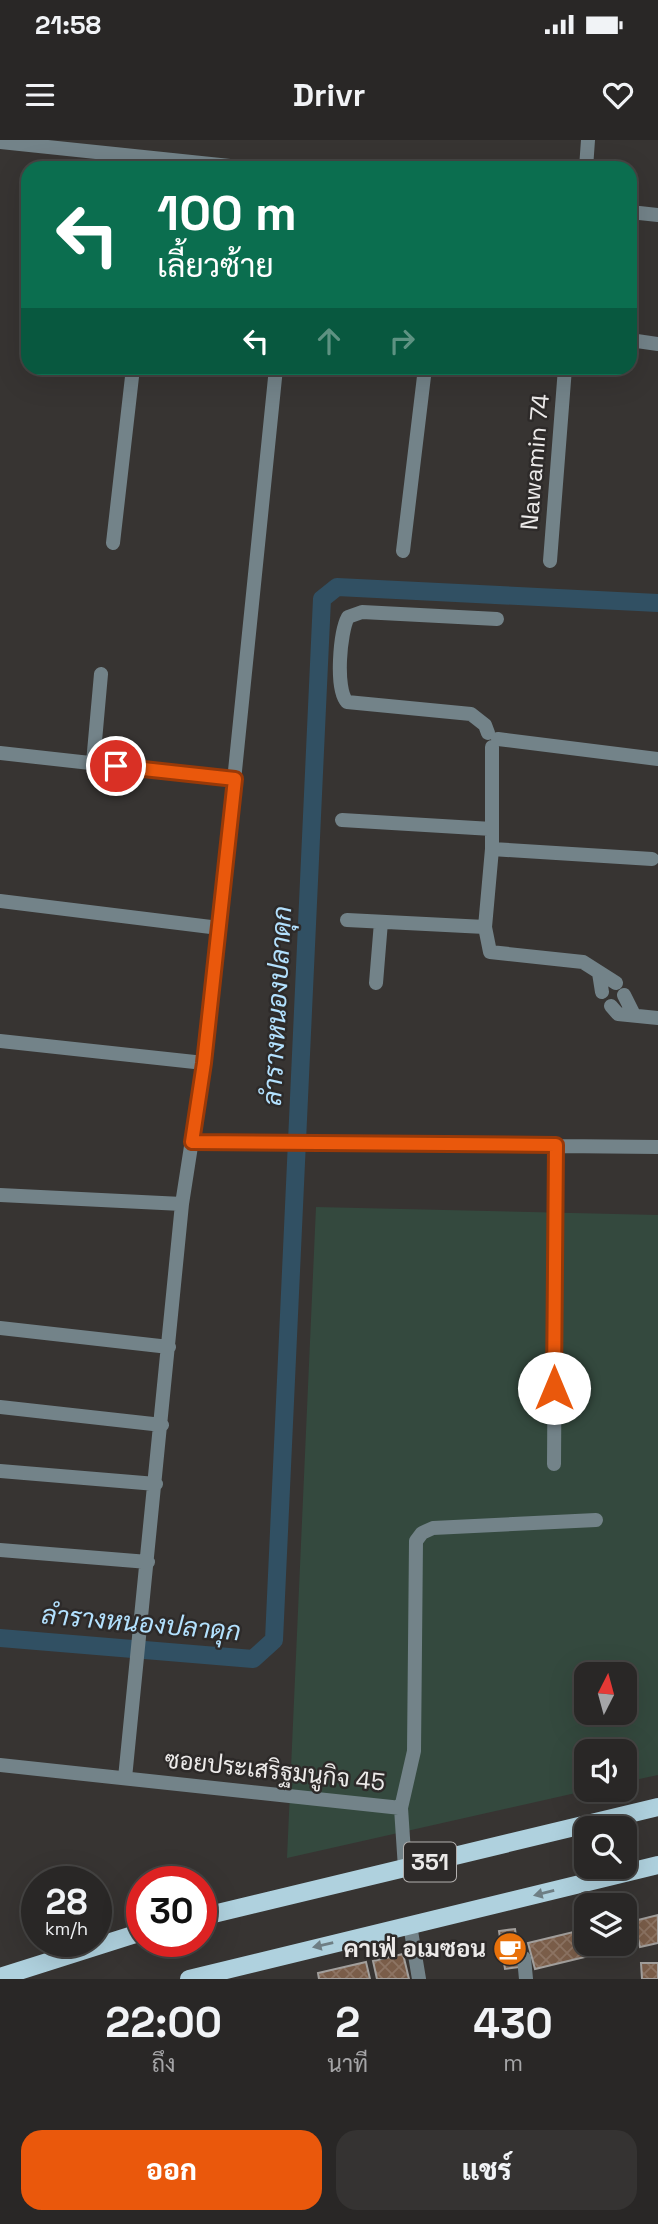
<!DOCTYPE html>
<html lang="th">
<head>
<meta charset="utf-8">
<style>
	:root { --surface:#292726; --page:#353332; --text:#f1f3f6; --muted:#a5a5a7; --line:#454443; --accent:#ea580c }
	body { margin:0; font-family:"Space Grotesk",Sarabun,sans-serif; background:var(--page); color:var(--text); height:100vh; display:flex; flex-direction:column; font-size:26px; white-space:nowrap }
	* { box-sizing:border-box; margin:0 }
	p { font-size:23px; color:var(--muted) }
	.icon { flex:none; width:38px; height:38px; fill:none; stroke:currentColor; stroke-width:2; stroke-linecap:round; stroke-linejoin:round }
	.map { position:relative; height:1839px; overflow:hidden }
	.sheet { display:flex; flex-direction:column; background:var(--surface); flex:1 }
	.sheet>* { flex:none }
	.banner { position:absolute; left:21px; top:21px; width:616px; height:214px; border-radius:21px; box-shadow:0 7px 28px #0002,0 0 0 2px var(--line); background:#0b6e4f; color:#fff; overflow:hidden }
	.needle { width:46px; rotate:6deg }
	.tools { position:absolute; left:574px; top:1522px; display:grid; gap:14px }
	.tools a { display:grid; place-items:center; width:63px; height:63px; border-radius:14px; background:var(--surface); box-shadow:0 7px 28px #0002,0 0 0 2px var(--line); font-size:35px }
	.speed { position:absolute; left:21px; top:1726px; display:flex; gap:14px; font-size:35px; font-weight:700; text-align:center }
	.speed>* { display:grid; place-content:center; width:91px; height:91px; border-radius:50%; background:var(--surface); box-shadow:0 7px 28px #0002,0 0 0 2px var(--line); line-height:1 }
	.speed small { font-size:18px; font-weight:400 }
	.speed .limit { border:10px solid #d22; background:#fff; color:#111 }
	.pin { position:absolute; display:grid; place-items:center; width:60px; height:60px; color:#fff; margin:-30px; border:4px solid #fff; border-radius:50%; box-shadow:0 2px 7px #0007 }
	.me { position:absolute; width:77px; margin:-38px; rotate:0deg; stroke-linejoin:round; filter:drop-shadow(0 0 5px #0008) }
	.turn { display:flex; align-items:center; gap:24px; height:147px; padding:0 21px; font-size:32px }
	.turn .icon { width:91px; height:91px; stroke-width:2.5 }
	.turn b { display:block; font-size:49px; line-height:60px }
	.lanes { display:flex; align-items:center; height:66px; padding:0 21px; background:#0003; justify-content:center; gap:35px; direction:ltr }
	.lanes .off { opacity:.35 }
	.eta { display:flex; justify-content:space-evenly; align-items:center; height:119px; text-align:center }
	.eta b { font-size:42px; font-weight:800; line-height:49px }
	.action { display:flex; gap:14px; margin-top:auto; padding:14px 21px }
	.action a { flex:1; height:80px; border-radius:21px; background:var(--accent); color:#fff; font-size:28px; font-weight:800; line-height:80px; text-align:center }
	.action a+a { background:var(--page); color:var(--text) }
	.status { display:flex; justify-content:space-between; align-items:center; height:49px; padding:0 35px; background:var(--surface); direction:ltr }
	.status svg { height:19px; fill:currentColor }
	header { display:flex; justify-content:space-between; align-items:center; height:91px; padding:0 21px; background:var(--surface); font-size:32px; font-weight:800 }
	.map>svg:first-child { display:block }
</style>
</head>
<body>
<div class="status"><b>21:58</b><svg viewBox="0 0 49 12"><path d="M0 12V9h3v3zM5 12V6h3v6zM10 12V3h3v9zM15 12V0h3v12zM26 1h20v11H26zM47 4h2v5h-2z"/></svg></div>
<header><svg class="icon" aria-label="menu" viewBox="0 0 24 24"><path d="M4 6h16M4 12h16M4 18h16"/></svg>Drivr<svg class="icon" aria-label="heart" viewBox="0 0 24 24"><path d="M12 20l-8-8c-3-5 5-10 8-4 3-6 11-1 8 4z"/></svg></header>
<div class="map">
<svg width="658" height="1839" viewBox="0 0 658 1839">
	<defs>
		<pattern id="building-cross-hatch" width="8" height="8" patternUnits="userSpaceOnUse" patternTransform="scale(1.75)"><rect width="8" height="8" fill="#7a5d49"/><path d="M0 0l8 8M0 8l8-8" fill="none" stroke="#8d7463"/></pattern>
	</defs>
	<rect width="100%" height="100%" fill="#373432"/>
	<!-- green -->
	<path fill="#34493e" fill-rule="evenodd" d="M316,1067l342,8v560l-33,7v-30h-39v38h3l-302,68zM586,1535h39v38h-39z"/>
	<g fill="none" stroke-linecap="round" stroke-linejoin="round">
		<!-- canal -->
		<path stroke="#315063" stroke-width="18" d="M0,1498l253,21 21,-19 48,-1041 15,-12 321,16"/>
	</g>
	<!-- building -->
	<path fill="url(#building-cross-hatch)" stroke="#a29f9c" stroke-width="2" d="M658,1775v28l-18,4 -6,-26z
		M515,1789l5,38 -15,2 -6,-38z
		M586,1789v15h31l1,5 -83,20 -7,-26z
		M403,1814l6,25h-32l-4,-18z
		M366,1822l4,17h-51l-1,-6z
		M641,1823h17v16h-16z"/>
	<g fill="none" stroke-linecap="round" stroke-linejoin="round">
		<!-- street -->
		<path stroke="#738389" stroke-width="14" d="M0,2l249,26
			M586,28l2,-28
			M630,72l28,3
			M630,200l28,4
			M113,403l20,-175
			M403,411l22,-183
			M550,421l15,-193
			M488,593l-3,-8 -14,-11 -124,-12c-12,-13 -7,-70 1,-85l14,-5 135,7
			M498,599l160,20
			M492,607v102l-7,78 5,25 93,10 33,21
			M0,613l235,26
			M93,623l8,-89
			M342,680l150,9
			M492,709l160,10
			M0,761l219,27
			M347,780l138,7
			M599,833l3,19
			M376,843l5,-61
			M624,855l10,20
			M611,866l7,8 40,4
			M0,901l204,22
			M192,1002l466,5
			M0,1055l182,9
			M0,1188l169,19
			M0,1267l162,18
			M554,1324l2,-319
			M0,1331l156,13
			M0,1410l148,12
			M0,1625l401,43
			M125,1638l57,-574 22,-141 15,-135 57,-560
			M405,1728l-4,-60 13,-57 2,-210 6,-8 11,-5 163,-8
			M410,1785l9,54
			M524,1818l2,21"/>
		<!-- primary -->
		<path stroke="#afd1de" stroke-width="18" d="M201,1777l457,-110
			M0,1837l142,-45
			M189,1839l469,-114"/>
	</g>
	<!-- one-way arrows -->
	<defs><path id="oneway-solid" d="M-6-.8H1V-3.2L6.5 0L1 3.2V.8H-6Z" transform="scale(1.75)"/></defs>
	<g fill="#6e7e84">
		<use href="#oneway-solid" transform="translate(544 1753) rotate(166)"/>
		<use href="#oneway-solid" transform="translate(323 1805) rotate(167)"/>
	</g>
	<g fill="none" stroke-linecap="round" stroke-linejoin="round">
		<!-- route casing -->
		<g stroke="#983908" stroke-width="18">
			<path id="route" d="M116,626l119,13 -31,284 -12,79 364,3 -2,243"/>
		</g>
		<!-- route -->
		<use href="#route" stroke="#ea580c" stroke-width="12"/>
	</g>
	<!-- icons -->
	<defs>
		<g id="cafe-disc" transform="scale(1.75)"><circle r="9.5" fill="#e8710a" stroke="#2d2a29"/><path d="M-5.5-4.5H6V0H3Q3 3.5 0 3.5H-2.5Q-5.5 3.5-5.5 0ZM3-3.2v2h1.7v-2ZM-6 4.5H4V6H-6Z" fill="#fff"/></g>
	</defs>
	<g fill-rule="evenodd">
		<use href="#cafe-disc" x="510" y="1809"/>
	</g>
	<g text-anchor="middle" stroke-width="5" stroke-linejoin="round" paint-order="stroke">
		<!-- shield labels -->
		<rect fill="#2d2a29" stroke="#b3b0af" stroke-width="2" x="404" y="1702.5" width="52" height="39" rx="5"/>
		<g font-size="23" font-weight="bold" fill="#eceae9">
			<text x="430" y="1730">351</text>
		</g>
		<!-- street labels -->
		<g font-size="24" fill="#eceae9" stroke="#2d2a29">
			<text transform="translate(535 322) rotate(-85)" y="8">Nawamin 74</text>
			<text transform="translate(275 1631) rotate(6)" y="8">ซอยประเสริฐมนูกิจ 45</text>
		</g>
		<!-- poi labels -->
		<g font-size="24" font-weight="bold" fill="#eceae9" stroke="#2d2a29" text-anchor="end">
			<text x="486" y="1817">คาเฟ่ อเมซอน</text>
		</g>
		<!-- water labels -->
		<g font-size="26" font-style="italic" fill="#b3e1fe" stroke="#2d2a29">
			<text transform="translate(277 866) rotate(-87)" y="9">ลำรางหนองปลาดุก</text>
			<text transform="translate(141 1483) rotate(5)" y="9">ลำรางหนองปลาดุก</text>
		</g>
	</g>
</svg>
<div class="tools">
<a><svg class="needle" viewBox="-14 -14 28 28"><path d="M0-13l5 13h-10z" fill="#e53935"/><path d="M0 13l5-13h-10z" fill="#a5a5a7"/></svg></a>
<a><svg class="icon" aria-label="sound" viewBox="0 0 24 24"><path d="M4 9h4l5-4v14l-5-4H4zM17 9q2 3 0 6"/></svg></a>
<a><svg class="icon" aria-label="search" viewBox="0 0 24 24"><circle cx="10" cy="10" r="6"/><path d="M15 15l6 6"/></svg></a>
<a><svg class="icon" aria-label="layers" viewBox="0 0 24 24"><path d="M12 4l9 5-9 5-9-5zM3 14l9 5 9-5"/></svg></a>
</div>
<div class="speed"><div>28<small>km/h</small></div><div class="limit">30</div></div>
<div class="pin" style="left:116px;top:626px;background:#d93025"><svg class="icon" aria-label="arrive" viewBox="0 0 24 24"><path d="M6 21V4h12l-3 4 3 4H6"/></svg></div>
<svg class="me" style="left:554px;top:1248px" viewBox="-20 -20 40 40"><circle r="19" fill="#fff"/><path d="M0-13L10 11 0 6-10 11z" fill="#ea580c"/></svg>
<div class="banner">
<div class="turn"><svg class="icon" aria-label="left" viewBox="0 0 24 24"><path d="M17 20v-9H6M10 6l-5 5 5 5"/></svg><div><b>100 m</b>เลี้ยวซ้าย</div></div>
<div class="lanes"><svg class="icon" aria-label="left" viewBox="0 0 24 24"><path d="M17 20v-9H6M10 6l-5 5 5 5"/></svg><svg class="icon off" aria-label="ahead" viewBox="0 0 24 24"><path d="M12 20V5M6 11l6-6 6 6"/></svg><svg class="icon off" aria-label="right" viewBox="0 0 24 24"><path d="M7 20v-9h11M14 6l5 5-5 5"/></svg></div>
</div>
</div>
<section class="sheet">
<div class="eta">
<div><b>22:00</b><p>ถึง</p></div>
<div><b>2</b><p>นาที</p></div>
<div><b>430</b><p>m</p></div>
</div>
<div class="action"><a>ออก</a><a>แชร์</a></div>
</section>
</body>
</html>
